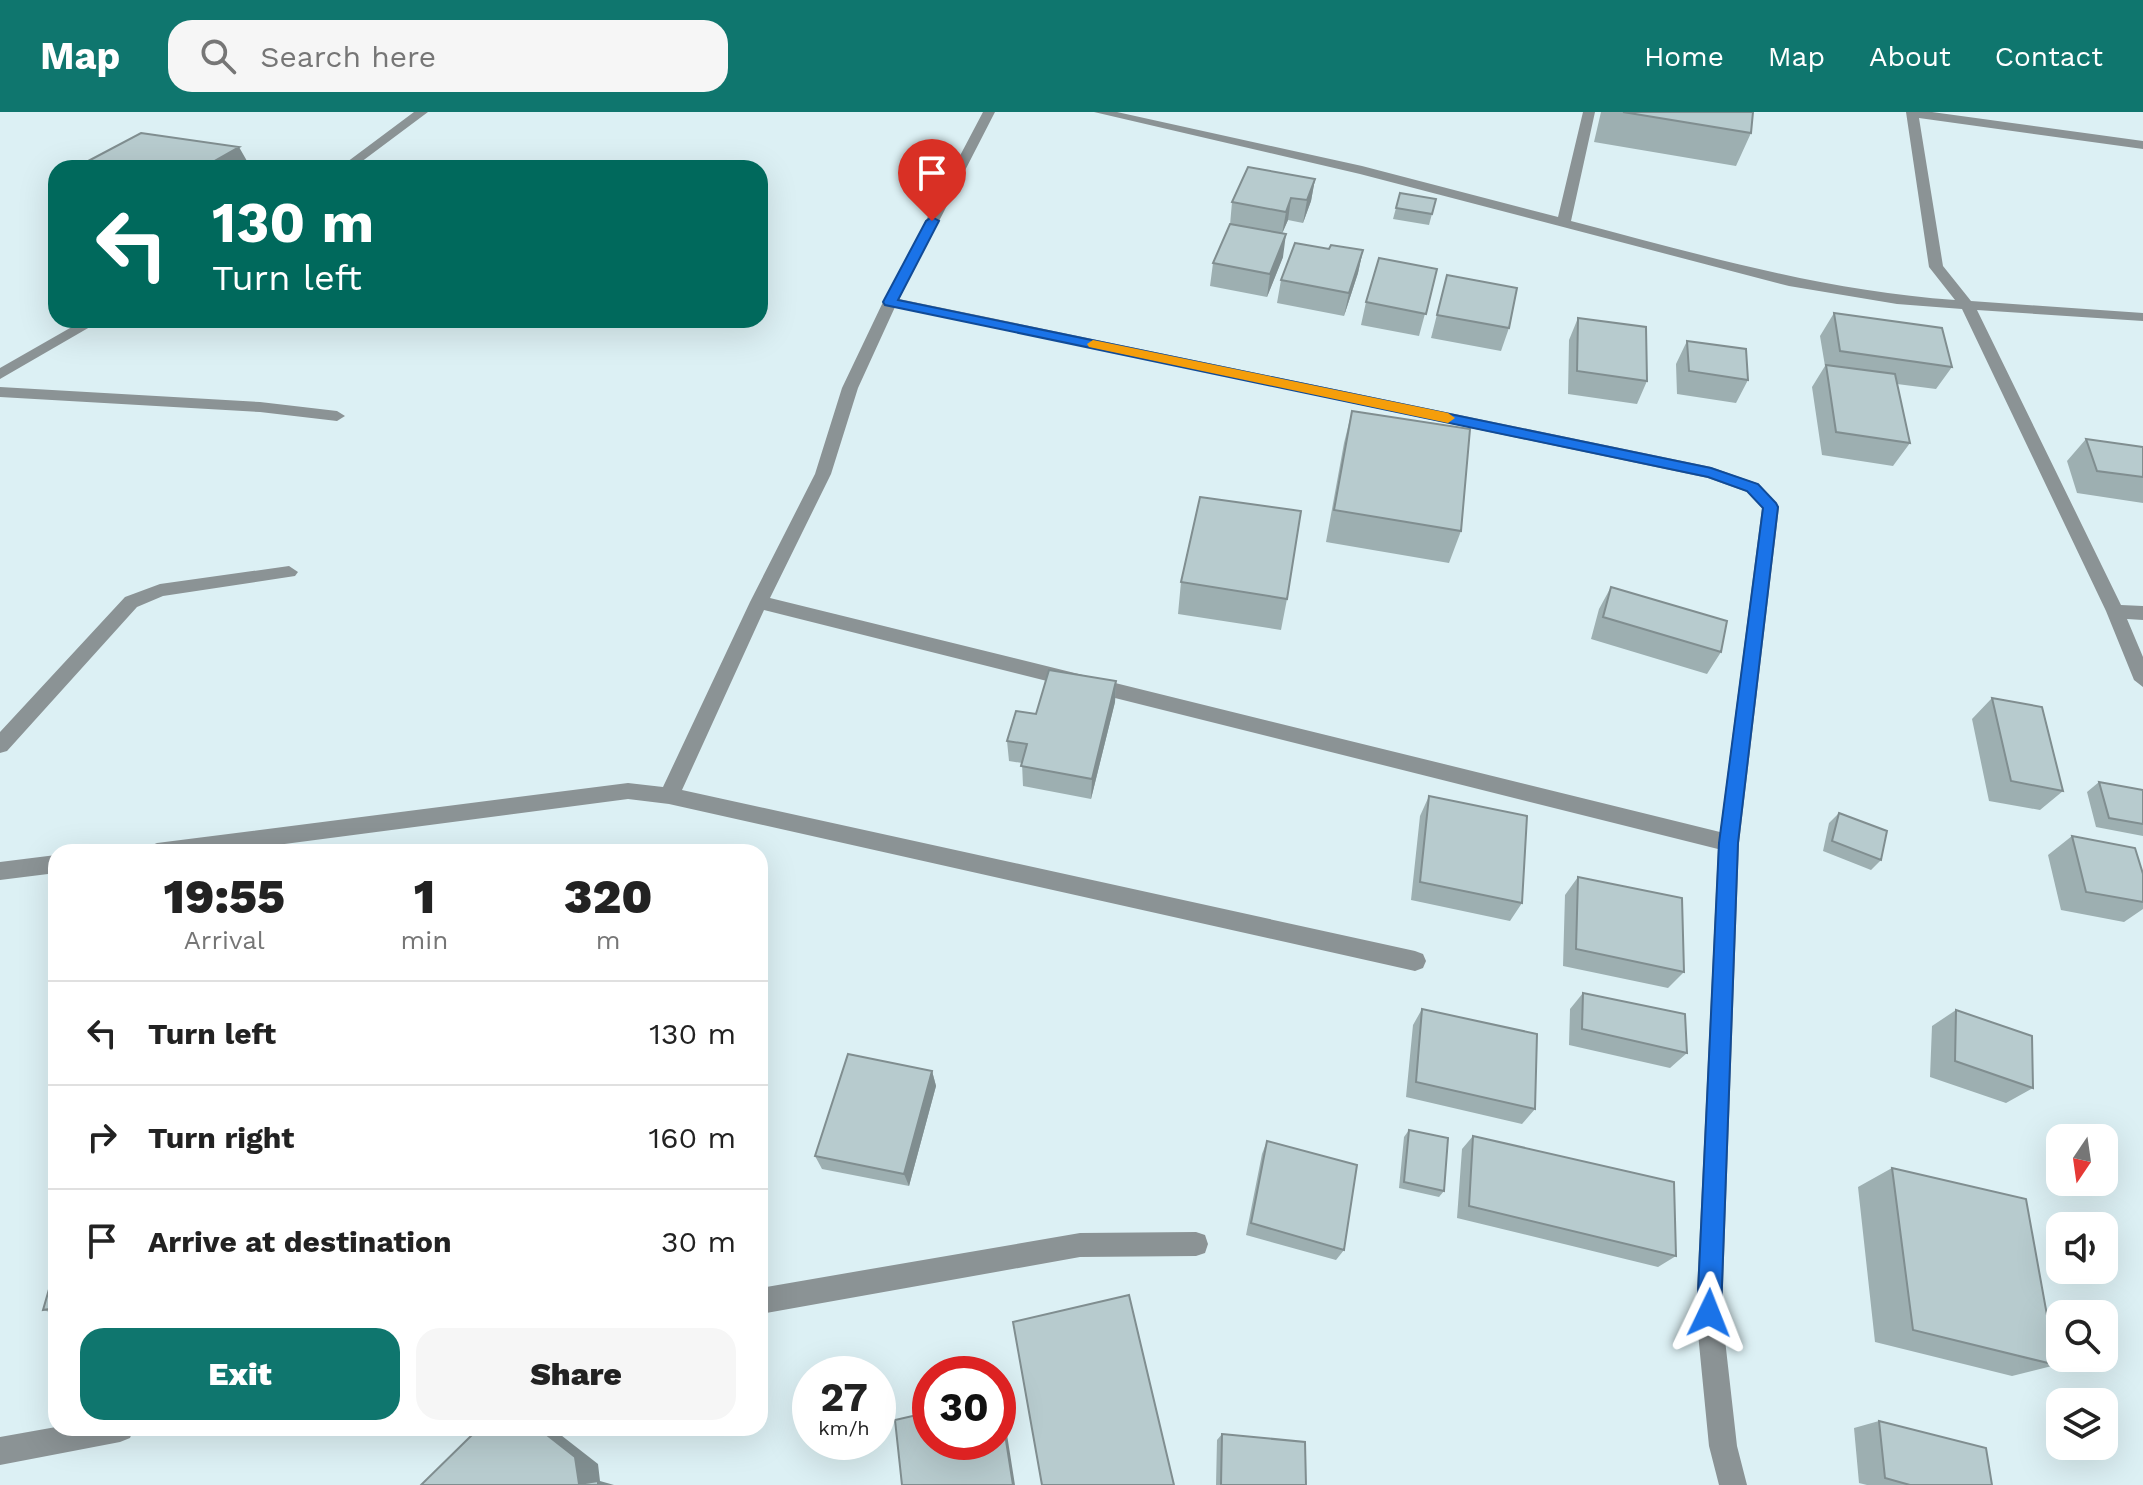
<!DOCTYPE html>
<html lang="en">
<head>
<meta charset="utf-8">
<style>
	:root { --surface:#fff; --page:#f6f6f6; --text:#222; --muted:#767676; --line:#e0e0e0; --accent:#0f766e }
	body { margin:0; font-family:"Work Sans",sans-serif; background:var(--page); color:var(--text); height:100vh; display:flex; flex-direction:column; font-size:30px; white-space:nowrap }
	* { box-sizing:border-box; margin:0 }
	p { font-size:26px; color:var(--muted) }
	.icon { flex:none; width:44px; height:44px; fill:none; stroke:currentColor; stroke-width:2; stroke-linecap:round; stroke-linejoin:round }
	.map { position:relative; flex:1; overflow:hidden }
	.sheet { position:absolute; left:48px; top:732px; width:720px; height:592px; display:flex; flex-direction:column; background:var(--surface); border-radius:24px; box-shadow:0 8px 32px #0002 }
	.sheet>* { flex:none }
	.hud { position:absolute; left:48px; top:48px; width:720px; height:168px; border-radius:24px; box-shadow:0 8px 32px #0002; background:#00695c; color:#fff; overflow:hidden }
	.needle { width:52px; rotate:193deg }
	.buttons { position:absolute; left:2046px; top:1012px; display:grid; gap:16px }
	.buttons a { display:grid; place-items:center; width:72px; height:72px; border-radius:16px; background:var(--surface); box-shadow:0 8px 32px #0002; font-size:40px }
	.speed { position:absolute; left:792px; top:1244px; display:flex; gap:16px; font-size:40px; font-weight:700; text-align:center }
	.speed>* { display:grid; place-content:center; width:104px; height:104px; border-radius:50%; background:var(--surface); box-shadow:0 8px 32px #0002; line-height:1 }
	.speed small { font-size:20px; font-weight:400 }
	.speed .limit { border:12px solid #d22; background:#fff; color:#111 }
	.pin { position:absolute; display:grid; place-items:center; width:68px; height:68px; color:#fff; margin:-82px -34px; border-radius:50% 50% 50% 0; rotate:-45deg; box-shadow:0 0 8px #0007 }
	.pin .icon { rotate:45deg }
	.me { position:absolute; width:88px; margin:-44px; rotate:2deg; stroke-linejoin:round; filter:drop-shadow(0 0 6px #0008) }
	.turn { display:flex; align-items:center; gap:28px; height:168px; padding:0 32px; font-size:36px }
	.turn .icon { width:104px; height:104px; stroke-width:2.5 }
	.turn b { display:block; font-size:56px; line-height:68px }
	.eta { display:flex; justify-content:space-evenly; align-items:center; height:136px; text-align:center }
	.eta b { font-size:48px; font-weight:800; line-height:56px }
	.primary-button { display:flex; gap:16px; margin-top:auto; padding:16px 32px }
	.primary-button a { flex:1; height:92px; border-radius:24px; background:var(--accent); color:#fff; font-size:32px; font-weight:800; line-height:92px; text-align:center }
	.primary-button a+a { background:var(--page); color:var(--text) }
	ul { padding:0; list-style:none }
	li { display:flex; align-items:center; gap:24px; height:104px; padding:0 32px; border-top:2px solid var(--line) }
	li div { flex:1 }
	li b { display:block; font-size:30px }
	li em { font-style:normal }
	header { display:flex; align-items:center; gap:48px; box-sizing:border-box; height:112px; padding:0 40px; background:var(--accent); color:#fff }
	header strong { font-size:38px }
	nav { display:flex; gap:44px; margin-inline-start:auto; font-size:28px }
	.search { width:560px; height:72px; background:var(--page); display:flex; align-items:center; gap:20px; box-sizing:border-box; padding:0 28px; border-radius:24px; color:var(--muted); font-size:30px }
	.map>svg:first-child { display:block }
</style>
</head>
<body>
<header>
<strong>Map</strong>
<div class="search"><svg class="icon" aria-label="search" viewBox="0 0 24 24"><circle cx="10" cy="10" r="6"/><path d="M15 15l6 6"/></svg>Search here</div>
<nav><a>Home</a><a>Map</a><a>About</a><a>Contact</a></nav>
</header>
<div class="map">
<svg width="2143" height="1373" viewBox="0 0 2143 1373">
	<rect width="100%" height="100%" fill="#dcf0f4"/>
	<g fill="none" stroke-linecap="round" stroke-linejoin="round">
		<!-- service -->
		<path fill="#8b9395" fill-rule="evenodd" d="M289,454l9,6 -3,4 -132,20 -26,11 -130,144 -7,2v-21l125,-135 35,-13z"/>
		<!-- minor -->
		<path fill="#8b9395" fill-rule="evenodd" d="M414,0h14l-75,56h-14z
			M983,0h12l-96,187 812,168 48,17 20,23 -40,336 -17,470 15,133 10,39h-28l-10,-39 -13,-133 22,-464 -954,-239 -82,180 733,161 8,3 3,7 -3,7 -8,3 -746,-167 -41,-5 -404,53h-77l3,-6 7,-3 471,-60 35,4 87,-185 65,-128 27,-86 41,-86zM895,195l813,171 39,14 15,16 -42,324 -950,-234 61,-124 27,-86z
			M1094,0h23l245,54 196,51 25,-105h12l-24,109c127,33 252,70 384,79l-26,-33 -23,-155h26l211,29v8l-224,-31 24,148 28,35 172,12v8l-166,-11 144,295 22,1v14l-16,-1 16,38v30l-9,-7 -28,-69 -144,-302 -65,-5 -108,-18 -429,-112z
			M84,208h18l-102,59v-11z
			M0,275l260,15 77,9 8,5 -8,5 -77,-9 -260,-15z
			M56,743v18l-56,7v-18z
			M1196,1120l9,3 3,9 -3,9 -9,3 -116,1 -320,57v-26l320,-55z
			M56,1315v1h78l-4,10 -10,4 -120,23v-28z"/>
	</g>
	<!-- wall -->
	<path fill="#9dafb1" d="M1601,0h152l-2,21 -15,33 -142,-24z
		M1315,67l-4,22 -8,22 -15,-3 -6,13 1,24 -16,40 -57,-11 3,-23 17,-38 2,-23z
		M1436,87l-7,26 -36,-6 3,-11z
		M1329,137l34,1 -5,23 -14,43 -67,-13 4,-23z
		M1437,157l-18,67 -58,-11 5,-23z
		M1447,163l62,53 -8,23 -70,-13z
		M1834,201l118,54 -16,22 -39,-5 13,59 -17,23 -71,-11 -10,-68 13,-21 -5,-30z
		M1578,206l69,63 -10,23 -69,-10 1,-54z
		M1687,229l61,39 -12,23 -59,-9 -1,-30z
		M1352,299l109,120 -12,32 -123,-21 18,-99z
		M2086,327l57,8v56l-66,-10 -10,-32z
		M1181,470l106,17 -6,31 -103,-16z
		M1611,475l110,65 -14,22 -116,-35 8,-30z
		M1116,569l-1,21 -24,97 -68,-13 -1,-23 -13,-2 -2,-20z
		M1992,586l71,93 -23,19 -51,-9 -17,-82z
		M2099,670l44,8v46l-47,-9 -9,-35z
		M1429,684l93,107 -12,18 -99,-21 9,-84z
		M1839,701l42,47 -10,10 -48,-19 6,-28z
		M2072,724l71,38v35l-19,13 -63,-12 -13,-55z
		M1578,765l106,95 -16,16 -105,-22 2,-71z
		M1583,881l104,60 -17,15 -101,-23 1,-36z
		M1422,897l113,100 -13,15 -116,-27 7,-72z
		M1956,898l77,78 -27,15 -76,-26 2,-51z
		M932,959l4,15 -27,100 -87,-17 -7,-13z
		M1409,1018l35,61 -5,6 -40,-9 5,-51z
		M1473,1024l203,120 -18,11 -201,-49 5,-69z
		M1267,1029l77,109 -8,10 -90,-25 16,-81z
		M1892,1056l164,197 -44,11 -137,-34 -17,-155z
		M56,1153v49l-13,-4z
		M1879,1309l113,64h-125l-8,-2 -5,-55z
		M1222,1322l84,51h-90l1,-45z"/>
	<!-- shaded-wall -->
	<path fill="#808e90" d="M239,35l12,21h-49z
		M1315,67l-4,22 -8,22 4,-23z
		M1291,86l-3,22 -6,14 4,-22z
		M1286,122l-3,23 -16,40 3,-23z
		M1363,138l-5,23 -14,43 5,-23z
		M1116,569l-1,21 -24,97 1,-20z
		M932,959l4,15 -27,100 -5,-12z
		M999,1284l3,7 13,82h-2z
		M538,1316h7l12,4 41,32 2,17 14,4h-31l-4,-1z"/>
	<!-- building -->
	<path fill="#b7cbce" stroke="#808e90" stroke-width="2" d="M1623,0h130l-2,21z
		M141,21l98,14 -37,21h-127z
		M1248,55l67,12 -8,21 -16,-2 -5,14 -54,-10z
		M1400,81l36,6 -4,15 -36,-6z
		M1230,112l56,10 -16,40 -57,-11z
		M1295,131l34,6 2,-4 32,5 -14,43 -68,-13z
		M1379,146l58,11 -11,45 -60,-12z
		M1447,163l70,13 -8,40 -72,-13z
		M1834,201l108,15 10,39 -112,-16z
		M1578,206l68,9 1,54 -70,-10z
		M1687,229l59,8 2,31 -59,-9z
		M1826,253l69,9 15,69 -74,-11z
		M1352,299l118,18 -9,102 -127,-21z
		M2086,327l57,8v30l-46,-6z
		M1200,385l101,14 -14,88 -106,-17z
		M1611,475l116,34 -6,31 -118,-35z
		M1049,558l67,11 -24,98 -71,-13 6,-22 -20,-3 9,-30 20,3z
		M1992,586l50,9 21,84 -52,-10z
		M2099,670l44,8v34l-34,-6z
		M1429,684l98,20 -5,87 -102,-21z
		M1839,701l48,18 -6,29 -49,-19z
		M2072,724l63,12 8,26v28l-57,-10z
		M1578,765l104,21 2,74 -108,-23z
		M1583,881l102,21 2,39 -105,-24z
		M1422,897l115,25 -2,75 -119,-27z
		M1956,898l76,26 1,52 -78,-27z
		M848,942l84,17 -28,103 -89,-18z
		M1409,1018l39,8 -4,53 -40,-9z
		M1473,1024l201,46 2,74 -207,-50z
		M1267,1029l90,24 -13,85 -93,-27z
		M1892,1056l134,31 30,166 -143,-35z
		M56,1071v12l-4,1z
		M56,1153v43l-13,2z
		M1129,1183l45,190h-132l-29,-163z
		M999,1284l14,89h-111l-7,-65 35,-8v30h68v-45z
		M1879,1309l107,27 6,37h-82l-25,-7z
		M506,1316h32l37,29 4,27 19,-3v4h-177l52,-51z
		M1222,1322l83,8 1,43h-85z"/>
	<!-- route -->
	<path fill="#1a73e8" stroke="#114b97" stroke-width="2" d="M932,105l7,4 -41,79 813,168 47,16 18,19 2,4 -40,336 -17,470 -4,8 -8,3 -8,-3 -4,-8 22,-470 44,-335 -16,-17 -39,-14 -823,-172 -2,-3 43,-81z"/>
	<!-- slow -->
	<path fill="#f59e0b" d="M1093,228l355,73 7,5 -7,5 -359,-76 -2,-3z"/>
</svg>
<div class="buttons">
<a><svg class="needle" viewBox="-14 -14 28 28"><path d="M0-13l5 13h-10z" fill="#e53935"/><path d="M0 13l5-13h-10z" fill="#767676"/></svg></a>
<a><svg class="icon" aria-label="sound" viewBox="0 0 24 24"><path d="M4 9h4l5-4v14l-5-4H4zM17 9q2 3 0 6"/></svg></a>
<a><svg class="icon" aria-label="search" viewBox="0 0 24 24"><circle cx="10" cy="10" r="6"/><path d="M15 15l6 6"/></svg></a>
<a><svg class="icon" aria-label="layers" viewBox="0 0 24 24"><path d="M12 4l9 5-9 5-9-5zM3 14l9 5 9-5"/></svg></a>
</div>
<div class="speed"><div>27<small>km/h</small></div><div class="limit">30</div></div>
<div class="pin" style="left:932px;top:109px;background:#d93025"><svg class="icon" aria-label="arrive" viewBox="0 0 24 24"><path d="M6 21V4h12l-3 4 3 4H6"/></svg></div>
<svg class="me" style="left:1709px;top:1201px" viewBox="-20 -20 40 40"><path d="M0-17L14 15 0 8-14 15z" fill="#1a73e8" stroke="#fff" stroke-width="4"/></svg>
<div class="hud">
<div class="turn"><svg class="icon" aria-label="left" viewBox="0 0 24 24"><path d="M17 20v-9H6M10 6l-5 5 5 5"/></svg><div><b>130 m</b>Turn left</div></div>
</div>
<section class="sheet">
<div class="eta">
<div><b>19:55</b><p>Arrival</p></div>
<div><b>1</b><p>min</p></div>
<div><b>320</b><p>m</p></div>
</div>
<ul>
<li><svg class="icon" aria-label="left" viewBox="0 0 24 24"><path d="M17 20v-9H6M10 6l-5 5 5 5"/></svg><div><b>Turn left</b></div><em>130 m</em></li>
<li><svg class="icon" aria-label="right" viewBox="0 0 24 24"><path d="M7 20v-9h11M14 6l5 5-5 5"/></svg><div><b>Turn right</b></div><em>160 m</em></li>
<li><svg class="icon" aria-label="arrive" viewBox="0 0 24 24"><path d="M6 21V4h12l-3 4 3 4H6"/></svg><div><b>Arrive at destination</b></div><em>30 m</em></li>
</ul>
<div class="primary-button"><a>Exit</a><a>Share</a></div>
</section>
</div>
</body>
</html>
